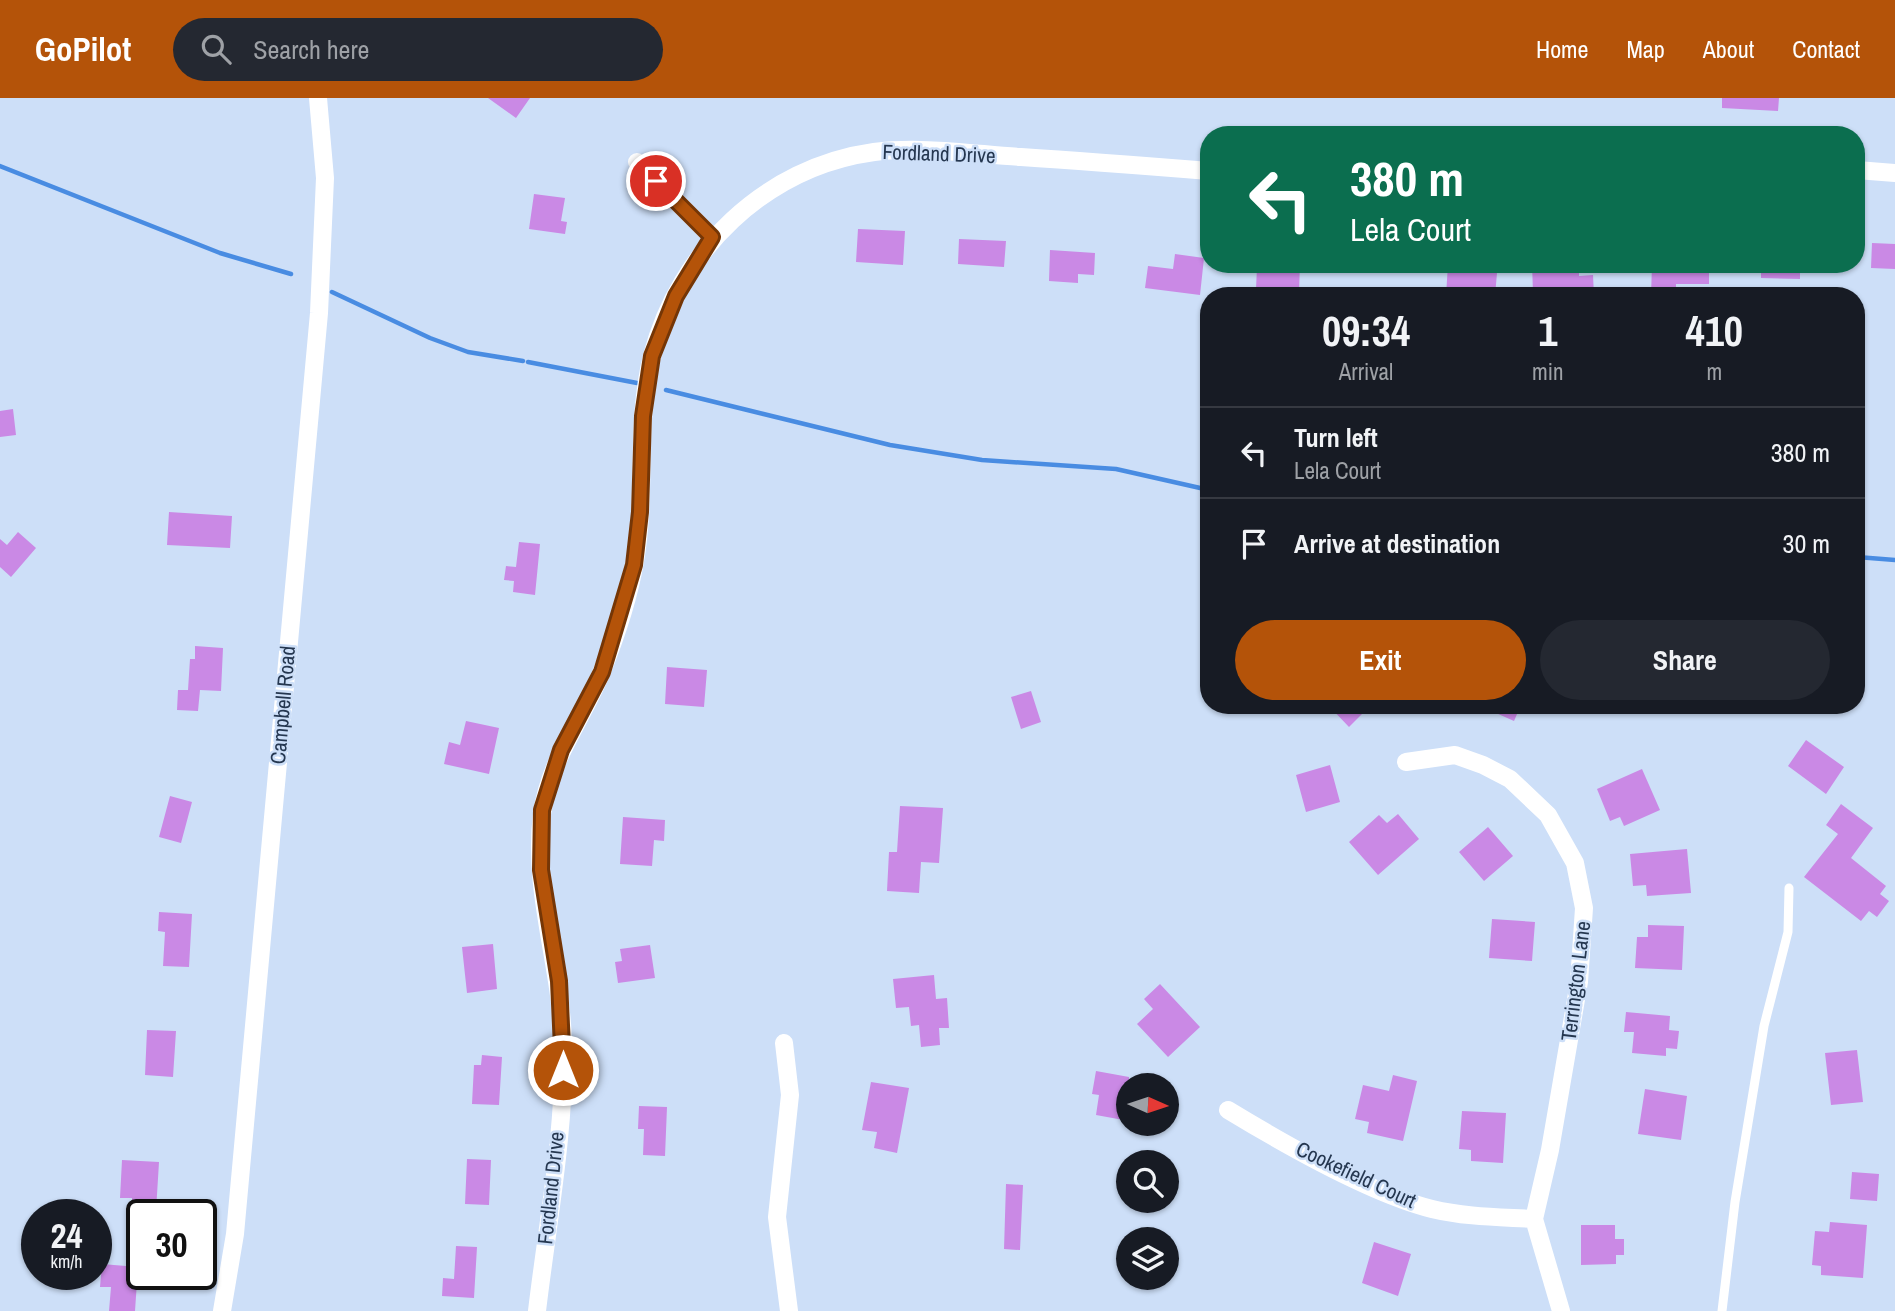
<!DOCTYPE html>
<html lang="en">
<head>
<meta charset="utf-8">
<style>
	:root { --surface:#171b24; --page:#242831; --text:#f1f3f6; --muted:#9ea1a6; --line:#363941; --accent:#b45309 }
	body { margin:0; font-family:"Archivo Narrow",sans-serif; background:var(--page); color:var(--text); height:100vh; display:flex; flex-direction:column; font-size:26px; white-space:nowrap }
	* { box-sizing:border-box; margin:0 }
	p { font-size:23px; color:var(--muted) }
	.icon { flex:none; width:38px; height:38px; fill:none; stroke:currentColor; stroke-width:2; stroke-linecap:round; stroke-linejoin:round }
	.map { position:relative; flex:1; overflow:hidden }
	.details { position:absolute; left:1200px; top:189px; width:665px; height:427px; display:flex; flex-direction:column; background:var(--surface); border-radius:28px; box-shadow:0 2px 5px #0004 }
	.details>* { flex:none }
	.top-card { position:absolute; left:1200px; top:28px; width:665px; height:147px; border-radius:28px; box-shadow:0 2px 5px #0004; background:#0b6e4f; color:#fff; overflow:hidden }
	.needle { width:46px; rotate:93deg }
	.controls { position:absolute; left:1116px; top:975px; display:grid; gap:14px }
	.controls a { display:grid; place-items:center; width:63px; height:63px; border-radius:50%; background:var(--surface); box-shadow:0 2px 5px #0004; font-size:35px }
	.speed { position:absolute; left:21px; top:1101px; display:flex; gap:14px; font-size:35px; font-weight:700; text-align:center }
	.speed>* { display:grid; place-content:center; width:91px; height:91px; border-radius:50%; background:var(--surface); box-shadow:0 2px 5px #0004; line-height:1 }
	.speed small { font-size:18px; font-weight:400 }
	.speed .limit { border:4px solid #111; border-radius:10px; background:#fff; color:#111 }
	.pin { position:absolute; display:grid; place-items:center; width:60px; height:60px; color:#fff; margin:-30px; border:4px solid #fff; border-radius:50%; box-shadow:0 2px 7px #0007 }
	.me { position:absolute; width:77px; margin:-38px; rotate:0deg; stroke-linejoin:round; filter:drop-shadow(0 0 5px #0008) }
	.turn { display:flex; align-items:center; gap:24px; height:147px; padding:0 35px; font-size:32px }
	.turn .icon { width:91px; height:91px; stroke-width:2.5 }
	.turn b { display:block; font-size:49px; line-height:60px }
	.eta { display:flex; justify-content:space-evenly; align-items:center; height:119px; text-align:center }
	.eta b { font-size:42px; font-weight:700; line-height:49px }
	.cta { display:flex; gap:14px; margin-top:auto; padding:14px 35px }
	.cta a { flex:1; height:80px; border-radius:42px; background:var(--accent); color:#fff; font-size:28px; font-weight:700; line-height:80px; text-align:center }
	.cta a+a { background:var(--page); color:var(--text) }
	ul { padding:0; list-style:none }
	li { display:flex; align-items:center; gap:21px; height:91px; padding:0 35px; border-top:2px solid var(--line) }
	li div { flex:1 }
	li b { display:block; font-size:26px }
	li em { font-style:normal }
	header { display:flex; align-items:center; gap:42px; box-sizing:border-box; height:98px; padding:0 35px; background:var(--accent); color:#fff }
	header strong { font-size:33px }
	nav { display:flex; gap:38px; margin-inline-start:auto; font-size:24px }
	.search { width:490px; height:63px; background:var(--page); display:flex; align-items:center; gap:18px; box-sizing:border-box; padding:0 24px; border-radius:38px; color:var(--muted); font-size:26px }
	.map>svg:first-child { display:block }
</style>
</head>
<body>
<header>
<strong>GoPilot</strong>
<div class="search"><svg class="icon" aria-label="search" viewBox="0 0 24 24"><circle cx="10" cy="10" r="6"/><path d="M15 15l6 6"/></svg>Search here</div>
<nav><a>Home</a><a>Map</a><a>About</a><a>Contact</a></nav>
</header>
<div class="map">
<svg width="1895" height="1213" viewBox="0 0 1895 1213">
	<rect width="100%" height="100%" fill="#cddff8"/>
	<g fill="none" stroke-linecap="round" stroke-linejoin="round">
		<!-- stream -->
		<path stroke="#498ce2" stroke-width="4.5" d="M0,68l220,87 71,21
			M332,194l98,46 38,14 55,9
			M528,264l109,21
			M666,292l224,55 92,15 134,9 93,21
			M1857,459l38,3"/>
	</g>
	<!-- building -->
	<path fill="#ca89e5" d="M488,0h42l-14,20z
		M1722,0h57l-1,13 -56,-3z
		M534,96l31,4 -4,23 6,1 -2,12 -36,-5z
		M858,131l47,2 -2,34 -47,-3z
		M959,141l47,2 -2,26 -46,-3z
		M1872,145l23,1v25l-24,-1z
		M1050,152l45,3 -1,22 -16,-1v9l-29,-2z
		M1175,156l29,4 -4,37 -55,-7 3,-22 25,3z
		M1269,166h31l-1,28 -43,-3 1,-22 12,1z
		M1448,166h36v9h13l-2,23h-49z
		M1532,166h47v12l14,-1 1,21 -61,-3z
		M1652,166h57v20h-33v12h-25z
		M1761,166h39v15l-39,-1z
		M13,311l3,26 -16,2v-26z
		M169,414l63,4 -2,32 -63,-3z
		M18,434l18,16 -25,29 -11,-10v-28l7,6z
		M519,444l21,2 -5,51 -22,-3 1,-11 -10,-1 2,-14 10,1z
		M195,548l28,2 -2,43 -21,-1 -2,21 -21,-1 1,-20h10l2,-31h5z
		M667,569l40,3 -3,37 -39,-3z
		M1031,593l10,31 -20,7 -10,-32z
		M1328,607h43l-22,22z
		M1478,607h43l-7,16z
		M466,623l33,7 -10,46 -45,-10 5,-22 11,3z
		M1806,642l38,27 -18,27 -38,-28z
		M1330,667l10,37 -34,10 -10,-37z
		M1642,671l18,41 -36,16 -4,-9 -10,4 -13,-32z
		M170,698l22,6 -11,41 -22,-6z
		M1841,706l32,24 -22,30 35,28 -6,8 9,7 -12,16 -8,-6 -8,10 -57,-44 34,-43 -12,-9z
		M900,708l43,2 -4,55 -18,-1 -2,31 -32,-2 2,-39h8z
		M1398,716l21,25 -41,36 -29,-33 30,-27 8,8z
		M623,719l42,3 -1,21 -10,-1 -2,26 -32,-2z
		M1488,729l25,29 -29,25 -25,-29z
		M1687,751l4,44 -44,3 -1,-11 -13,1 -3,-32z
		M159,814l33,2 -3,53 -26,-1 2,-34 -7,-1z
		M1492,821l43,3 -3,39 -43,-3z
		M1648,827l36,1 -2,44 -47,-2 2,-31h11z
		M493,846l4,45 -30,4 -5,-46z
		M650,847l5,33 -37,5 -3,-21 7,-1 -2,-12z
		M934,877l2,24 11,-1 2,30h-10l1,17 -19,2 -2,-22 -8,1 -2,-19 -13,1 -3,-29z
		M1160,886l40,43 -32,30 -31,-33 16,-15 -9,-10z
		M1626,914l44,4 -1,14 10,1 -2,18 -11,-1v8l-34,-3 2,-21h-10z
		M147,932l29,1 -3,46 -28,-2z
		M1857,952l6,52 -32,3 -6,-52z
		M482,957l20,2 -3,48 -27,-1 2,-39h7z
		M1096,973l33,6v44l-33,-6 3,-20 -7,-1z
		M1393,977l24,6 -14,60 -36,-8 2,-11 -14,-3 8,-34 26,6z
		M871,984l38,6 -12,65 -23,-5 3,-16 -15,-2z
		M1645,991l42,7 -6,44 -43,-6z
		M639,1008l28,1 -2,49 -22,-1 1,-26h-6z
		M1462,1013l44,2 -3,50 -32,-2v-11l-12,-1z
		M467,1061l24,1 -2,45 -24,-1z
		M122,1062l37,2 -3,49 -24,-2v-11h-12z
		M1852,1074l27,2 -2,27 -27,-2z
		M1006,1086l17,1 -3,65 -16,-1z
		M1830,1124l37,3 -4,53 -42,-3v-9l-9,-1 3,-34 14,1z
		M1581,1127h34v14h9v16h-8v9l-35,1z
		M1374,1144l37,12 -13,42 -36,-13z
		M456,1148l21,1 -3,51 -32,-2 1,-18 11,1z
		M102,1166l36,3 -3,44h-26l2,-24h-11z"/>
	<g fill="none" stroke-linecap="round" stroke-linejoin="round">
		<!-- service -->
		<path stroke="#fff" stroke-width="9" d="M1722,1213l13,-109 29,-176 24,-94 1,-44"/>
		<!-- minor -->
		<path stroke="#fff" stroke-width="18" d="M637,64l75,75
			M1857,72l38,3
			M1406,664l49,-7 28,10 27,14 38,36 27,48 9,45 -5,74 -29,168 -16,69 27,92
			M784,945l6,52 -13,122 12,94
			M1228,1012c56,34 141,83 204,99 33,8 68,8 102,10
			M222,1213l13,-77 84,-921 6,-135 -7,-80
			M537,1213c10,-85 29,-185 26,-269 -2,-77 -31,-152 -21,-228 7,-54 41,-95 60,-143 14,-35 27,-74 33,-110 12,-68 0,-138 17,-205 27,-105 113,-189 222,-204 48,-6 99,2 147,5 63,4 126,9 188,14"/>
	</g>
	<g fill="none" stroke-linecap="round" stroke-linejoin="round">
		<!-- route casing -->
		<g stroke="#753606" stroke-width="18">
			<path id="route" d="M563,972l-4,-89 -18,-111 1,-60 19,-60 41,-78 32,-107 6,-53 3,-96 9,-60 24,-60 36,-59 -56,-56"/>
		</g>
		<!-- route -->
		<use href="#route" stroke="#b45309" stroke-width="12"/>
	</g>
	<g text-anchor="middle" stroke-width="5" stroke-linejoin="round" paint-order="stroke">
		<!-- street labels -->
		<g font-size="21" fill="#253750" stroke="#cddff8">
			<text transform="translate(939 56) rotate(2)" y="7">Fordland Drive</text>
			<text transform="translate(283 607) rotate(-85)" y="7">Campbell Road</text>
			<text transform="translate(1576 883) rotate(-83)" y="7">Terrington Lane</text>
			<text transform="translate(1356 1077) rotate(25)" y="7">Cookefield Court</text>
			<text transform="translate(551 1090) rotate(-84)" y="7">Fordland Drive</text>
		</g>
	</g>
</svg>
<div class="controls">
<a><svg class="needle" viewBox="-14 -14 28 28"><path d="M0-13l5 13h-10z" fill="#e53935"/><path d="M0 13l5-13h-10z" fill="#9ea1a6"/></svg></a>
<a><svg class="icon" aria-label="search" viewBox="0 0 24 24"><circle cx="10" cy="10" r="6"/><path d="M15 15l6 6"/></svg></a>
<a><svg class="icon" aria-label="layers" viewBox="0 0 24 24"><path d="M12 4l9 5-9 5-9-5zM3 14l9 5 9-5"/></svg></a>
</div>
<div class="speed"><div>24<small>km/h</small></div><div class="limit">30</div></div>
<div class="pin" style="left:656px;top:83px;background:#d93025"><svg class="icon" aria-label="arrive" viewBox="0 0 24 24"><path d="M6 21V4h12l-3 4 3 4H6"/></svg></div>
<svg class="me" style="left:563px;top:972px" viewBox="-20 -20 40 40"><circle r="17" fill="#b45309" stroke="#fff" stroke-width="3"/><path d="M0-11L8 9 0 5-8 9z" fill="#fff"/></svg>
<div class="top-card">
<div class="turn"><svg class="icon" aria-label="left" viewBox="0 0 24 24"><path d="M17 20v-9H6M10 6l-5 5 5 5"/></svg><div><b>380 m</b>Lela Court</div></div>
</div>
<section class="details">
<div class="eta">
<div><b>09:34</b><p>Arrival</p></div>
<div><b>1</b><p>min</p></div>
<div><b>410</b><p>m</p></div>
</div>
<ul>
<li><svg class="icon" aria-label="left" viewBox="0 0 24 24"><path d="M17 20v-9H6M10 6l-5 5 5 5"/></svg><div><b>Turn left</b><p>Lela Court</p></div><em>380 m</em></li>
<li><svg class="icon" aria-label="arrive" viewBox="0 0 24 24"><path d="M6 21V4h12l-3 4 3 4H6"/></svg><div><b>Arrive at destination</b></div><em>30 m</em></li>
</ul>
<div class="cta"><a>Exit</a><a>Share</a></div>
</section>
</div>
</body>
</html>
